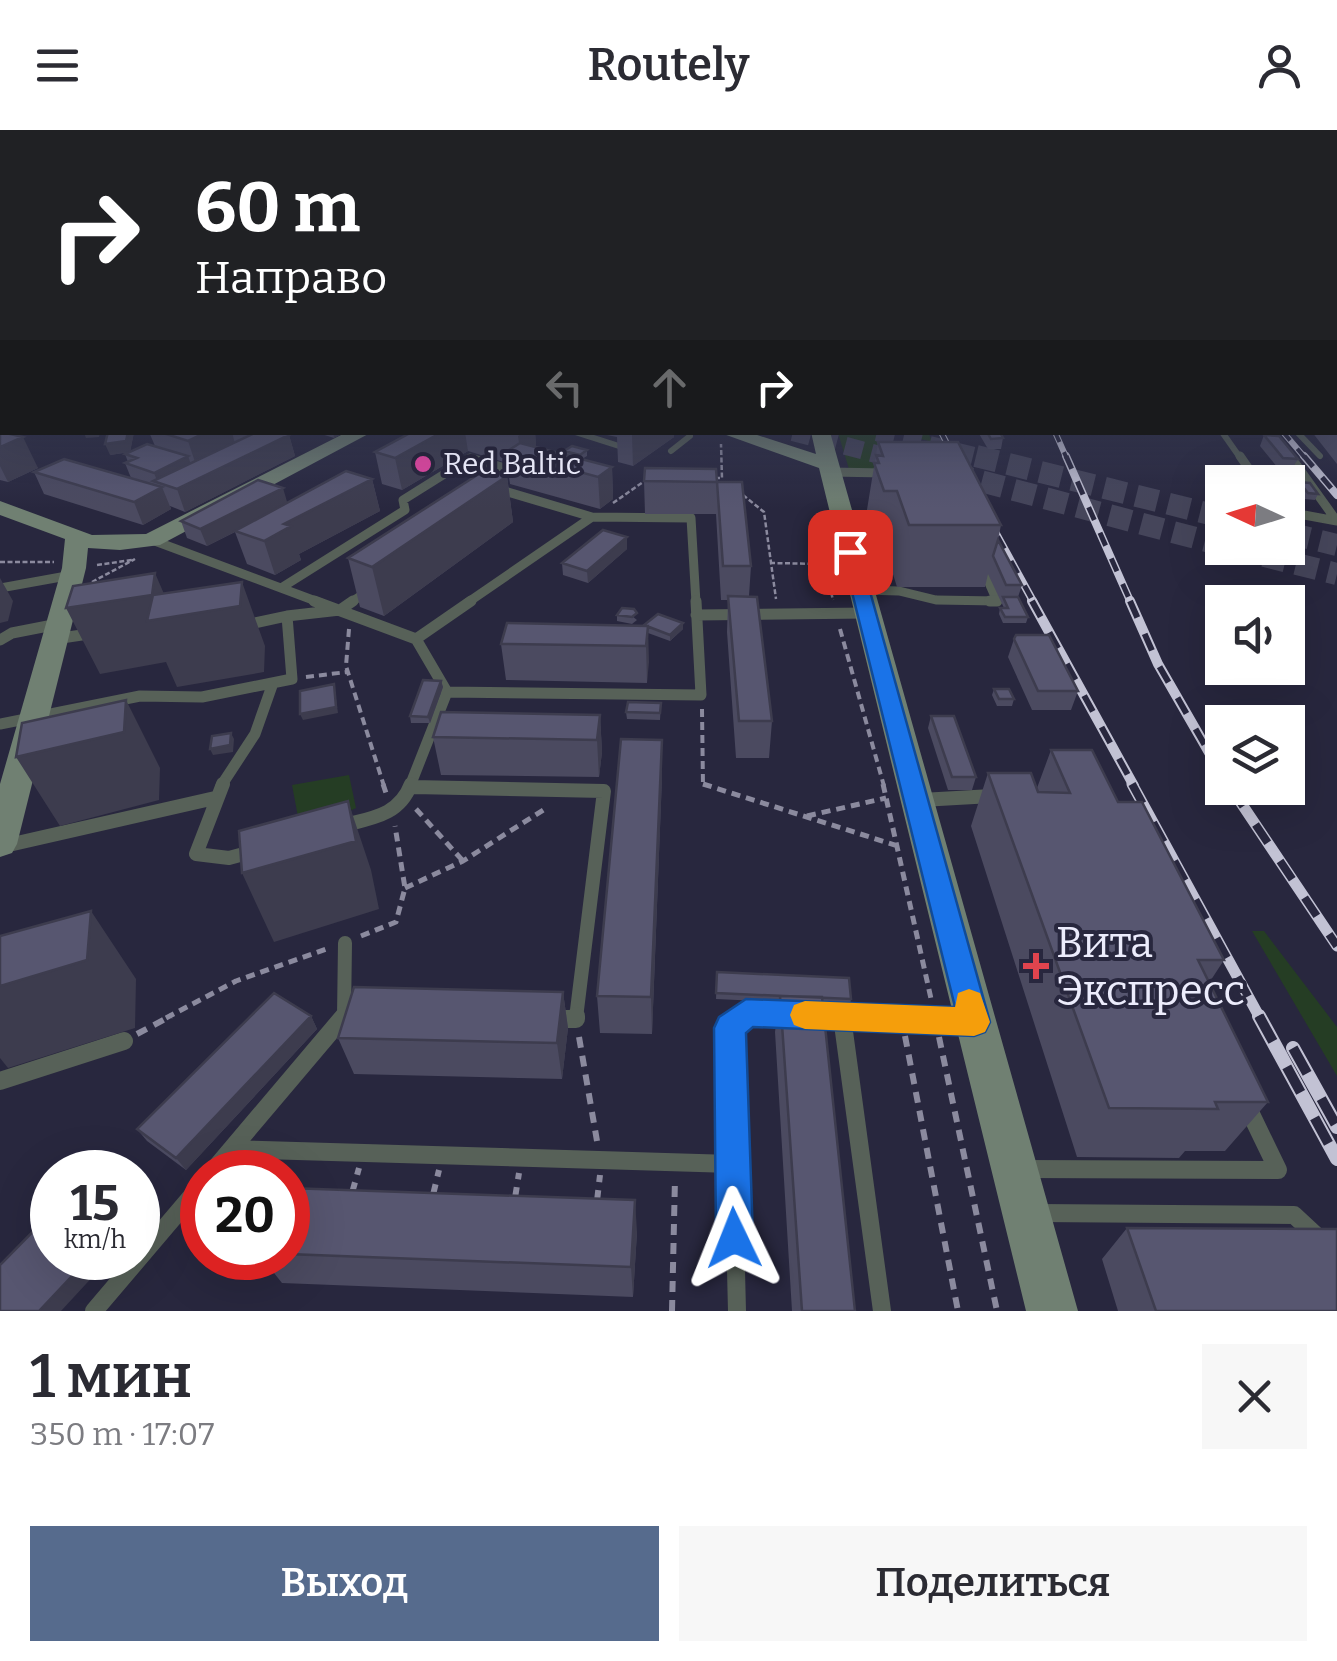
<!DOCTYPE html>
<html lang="ru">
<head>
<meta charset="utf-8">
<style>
	:root { --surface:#fff; --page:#f7f7f7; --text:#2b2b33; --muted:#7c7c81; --accent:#566b8d }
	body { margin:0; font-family:Bitter,serif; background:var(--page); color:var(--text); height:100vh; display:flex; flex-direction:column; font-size:38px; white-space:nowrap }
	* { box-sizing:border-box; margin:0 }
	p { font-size:32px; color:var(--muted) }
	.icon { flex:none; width:55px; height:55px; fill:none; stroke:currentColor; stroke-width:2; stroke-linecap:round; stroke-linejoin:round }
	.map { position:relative; height:1181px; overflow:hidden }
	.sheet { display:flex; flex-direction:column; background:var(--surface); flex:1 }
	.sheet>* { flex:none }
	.hud { position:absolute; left:0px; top:0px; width:1338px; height:305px; box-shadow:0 10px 40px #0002; background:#202124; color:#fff; overflow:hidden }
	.needle { width:65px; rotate:274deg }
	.buttons { position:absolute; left:1205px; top:335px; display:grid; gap:20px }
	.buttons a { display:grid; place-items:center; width:100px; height:100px; border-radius:0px; background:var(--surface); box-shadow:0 10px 40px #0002; font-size:50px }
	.speed { position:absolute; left:30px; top:1020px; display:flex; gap:20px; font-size:50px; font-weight:700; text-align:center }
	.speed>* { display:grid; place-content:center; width:130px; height:130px; border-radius:50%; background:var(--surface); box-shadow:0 10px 40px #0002; line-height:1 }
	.speed small { font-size:25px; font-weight:400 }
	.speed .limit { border:15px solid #d22; background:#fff; color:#111 }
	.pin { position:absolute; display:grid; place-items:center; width:85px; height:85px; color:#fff; margin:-42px; border-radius:20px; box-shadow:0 5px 15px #0006 }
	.me { position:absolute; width:110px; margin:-55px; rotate:358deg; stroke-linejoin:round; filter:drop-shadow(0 0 8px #0008) }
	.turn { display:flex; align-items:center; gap:35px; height:210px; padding:0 30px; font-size:45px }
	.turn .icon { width:130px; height:130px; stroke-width:2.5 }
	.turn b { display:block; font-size:70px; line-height:85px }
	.lanes { display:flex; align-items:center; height:95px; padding:0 30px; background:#0003; justify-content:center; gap:50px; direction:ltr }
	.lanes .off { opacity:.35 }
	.round { display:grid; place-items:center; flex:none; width:105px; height:105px; border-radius:0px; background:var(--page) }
	.summary { display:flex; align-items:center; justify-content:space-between; height:170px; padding:0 30px }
	h1 { font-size:60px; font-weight:600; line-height:75px }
	.action { display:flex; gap:20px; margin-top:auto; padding:20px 30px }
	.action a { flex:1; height:115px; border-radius:0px; background:var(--accent); color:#fff; font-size:40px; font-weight:600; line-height:115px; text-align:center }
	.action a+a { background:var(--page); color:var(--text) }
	header { display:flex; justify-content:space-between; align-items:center; height:130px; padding:0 30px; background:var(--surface); font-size:45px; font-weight:600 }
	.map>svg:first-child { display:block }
</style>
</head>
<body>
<header><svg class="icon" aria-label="menu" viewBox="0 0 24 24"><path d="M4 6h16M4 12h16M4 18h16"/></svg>Routely<svg class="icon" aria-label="person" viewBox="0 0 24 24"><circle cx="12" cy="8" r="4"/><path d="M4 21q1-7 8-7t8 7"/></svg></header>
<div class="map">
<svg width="1337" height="1181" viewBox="0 0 1337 1181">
	<rect width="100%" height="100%" fill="#28273e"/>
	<!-- green -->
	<path fill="#253d24" d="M838,303h45l16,37 51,11 -21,-40 -32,-8h31l30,57 -109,-21z
		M349,645l7,33 -55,25 -9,-48z
		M1252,801h12l73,96v49z"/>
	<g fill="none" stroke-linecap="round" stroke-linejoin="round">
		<!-- secondary-tunnel-far1 -->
		<path stroke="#45455a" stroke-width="18" stroke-dasharray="18 9" stroke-linecap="butt" d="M793,302l102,27
			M877,302l109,27"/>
		<!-- secondary-tunnel -->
		<path stroke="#45455a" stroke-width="22" stroke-dasharray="22 11" stroke-linecap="butt" d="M886,326l336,89
			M976,326l246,61
			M1288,403l49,12
			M1232,418l105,26"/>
		<!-- path-far3 -->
		<path stroke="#8b8a9e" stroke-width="2.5" stroke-dasharray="5 2.5" stroke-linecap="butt" d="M715,348h7l-1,-34
			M743,365l21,17 12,87
			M613,373l33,-23
			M818,383l3,11 -4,10 16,66
			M0,432h54
			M770,433l54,1
			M97,435l35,-5
			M92,452l43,-23"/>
		<!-- path-far2 -->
		<path stroke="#8b8a9e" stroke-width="4" stroke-dasharray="8 5" stroke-linecap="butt" d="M349,499l-3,37 38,120
			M840,499l44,157
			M306,547l41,-5
			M702,579l1,77"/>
		<!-- path-far1 -->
		<path stroke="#8b8a9e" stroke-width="5" stroke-dasharray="9 6" stroke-linecap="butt" d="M383,654l3,9
			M703,654l195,62
			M883,654l49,219
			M416,679l47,52
			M807,686l79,-18
			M405,758l58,-27 85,-54
			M361,806l35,-14 9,-34 -10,-62
			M166,888l70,-37 93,-33"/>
		<!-- path -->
		<path stroke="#8b8a9e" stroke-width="6" stroke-dasharray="11 8" stroke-linecap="butt" d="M137,904l34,-18
			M905,906l53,275
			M579,907l18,104
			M939,907l58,274
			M352,1063l7,-25
			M433,1065l6,-25
			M515,1068l4,-25
			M597,1071l3,-26
			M672,1181l3,-133"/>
		<!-- lane-far4 -->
		<path stroke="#576158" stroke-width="6" d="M575,302l44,14
			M1222,302l19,27
			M1272,302l20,27
			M1297,302l23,24
			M671,321l19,-15
			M468,329h5"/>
		<!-- lane-far3 -->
		<path stroke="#576158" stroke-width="9" d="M1240,326l18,26
			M1290,326l46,64
			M830,342l56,1
			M508,362l84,25
			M1288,382l49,9
			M152,410l169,63
			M0,458l72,-13
			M281,458l124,-78 -2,-10 67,-42 42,12
			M863,460l36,1 37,9 61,1 -15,-34
			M350,473l21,-14
			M467,473l125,-86 99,1 5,85"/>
		<!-- lane-far2 -->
		<path stroke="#576158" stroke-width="11" d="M314,471l102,38 55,-38
			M990,471h7
			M696,485l170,-2
			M287,486l53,-6 13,-9
			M55,509l40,-6
			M0,510l12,-7 46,-9
			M447,562l254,3 -5,-94
			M0,594l140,-28 62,1 90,-18 -5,-63 -41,9
			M221,656l34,-52 18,-51
			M410,656l37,-94 -31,-53"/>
		<!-- lane-far1 -->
		<path stroke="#576158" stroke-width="14" d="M223,654l-27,70 33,4 22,-6
			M413,657l191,4 -28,227
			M921,670l71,-4
			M341,696c30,-8 58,-10 70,-42
			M0,717l215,-49
			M810,885l32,3
			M344,886l1,-73
			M842,887l33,1
			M342,888l18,-2
			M739,888l7,-6 45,3"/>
		<!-- lane -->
		<path stroke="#576158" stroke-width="18" d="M823,886l19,1 40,294
			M842,887l126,5
			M553,889h23v-3
			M0,951l124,-40
			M232,1019l500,15
			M1023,1039l255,1 -29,-60
			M212,1042l132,-156h16
			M1037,1083l257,2 43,40
			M94,1181l108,-127
			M737,1181l-7,-284 12,-11"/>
		<!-- secondary -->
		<path fill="#708072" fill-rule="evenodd" d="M347,302h25l-212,113 -40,5 -32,-2 -2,20 -69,276 -5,9 -12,4v-73l62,-216 3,-29 -65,-24v-14l92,34 54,-1z
			M718,302h30l68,22 -5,-22h19l248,879h-52l-207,-843z"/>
		<!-- rail-far4 casing -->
		<g stroke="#c2c2d4" stroke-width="6">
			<path id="rail-far4" d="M941,302l14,27
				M1055,302l12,27
				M1283,302l23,27"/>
		</g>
		<!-- rail-far3 casing -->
		<g stroke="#c2c2d4" stroke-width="8">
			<path id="rail-far3" d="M954,326l6,12
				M1066,326l65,147
				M1304,326l33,39
				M984,382l50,91"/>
		</g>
		<!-- rail-far2 casing -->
		<g stroke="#c2c2d4" stroke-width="10">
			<path id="rail-far2" d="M1032,471l102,185
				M1130,471l28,63 64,111"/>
		</g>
		<!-- rail-far1 casing -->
		<g stroke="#c2c2d4" stroke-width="11">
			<path id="rail-far1" d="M1132,654l128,234
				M1231,658l106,158"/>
		</g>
		<!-- rail casing -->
		<g stroke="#c2c2d4" stroke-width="14">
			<path id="rail" d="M1259,886l78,143
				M1293,918l44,79"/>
		</g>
		<!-- rail-far4 -->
		<use href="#rail-far4" stroke="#28273e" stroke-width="4" stroke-dasharray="11" stroke-linecap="butt"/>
		<!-- rail-far3 -->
		<use href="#rail-far3" stroke="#28273e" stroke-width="5" stroke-dasharray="14" stroke-linecap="butt"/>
		<!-- rail-far2 -->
		<use href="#rail-far2" stroke="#28273e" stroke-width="6" stroke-dasharray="18" stroke-linecap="butt"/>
		<!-- rail-far1 -->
		<use href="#rail-far1" stroke="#28273e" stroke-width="8" stroke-dasharray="22" stroke-linecap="butt"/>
		<!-- rail -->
		<use href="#rail" stroke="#28273e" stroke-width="10" stroke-dasharray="29" stroke-linecap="butt"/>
	</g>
	<!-- wall -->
	<path fill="#4b4a60" d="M0,214h2v58h-2z
		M1335,252h2v82l-25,-32h23z
		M0,290l2,12 36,36 -30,14 -8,-2z
		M134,302l-4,20 25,-6 -6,-14h132l8,3 6,21 -110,56 -15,-6 1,3 -28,16 -99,-31 -10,-22 97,6 -6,-15 3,-1 -3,-8 5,-2 -20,3z
		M315,302h30l-11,6z
		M412,302h123l1,15 29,7 -1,-3 23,-1v6l-5,3 30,8 1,32 -13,10 -90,-25 -3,-21 -39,-12 -66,39 -20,-6 -7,-32z
		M592,302h82v5l-41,29 -15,-4 -1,-25z
		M978,302h22l3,6 -2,11h-13z
		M1264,305l34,24 -6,10 -14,-1 -18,-22z
		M878,312l123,83 -3,15 24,45 -4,12 10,20 -2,6h-23l-4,-9 1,-6h4l-16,-34 -3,13h-88l-11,-35 -12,-1 -9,-29z
		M507,346l6,46 -129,94 -24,-9 -12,-49z
		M372,349l8,32 -81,43 2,6 -26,15 -28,-11 -12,-32 -28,14 -20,-8 -6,-17 106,-19z
		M644,351l73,1 -1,32h-71z
		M717,352l34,84 -2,30 23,125 -3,37h-33l-9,-126 1,-32h-7l-5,-86z
		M1299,352l19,12 -3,6 -10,-1 -8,-11z
		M627,407v12l-39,34 -25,-8 -1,-12z
		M622,478l15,12 -5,4 -15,-3v-6z
		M644,495l39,4 -13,12 -22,-8 -1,50 -141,-3 -5,-36z
		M1014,509l64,52 -7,19h-39l-24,-53z
		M441,551l2,6 -13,36h-19l-1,-7z
		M994,559l20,10 -2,7h-15l-5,-11z
		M661,573l-1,17 -33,-1 -1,-7z
		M600,585l2,37 -3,25 -158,-2 -8,-38z
		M931,586l45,61 -4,13h-24l-20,-62z
		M662,610v37l-10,257 -52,-1 -3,-37z
		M1051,620l67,52 106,158 -15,23 59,119 -43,49h-40l-6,7 -102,-1 -106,-331 17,-53 49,15z
		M717,842l134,27 -1,6 -28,-1 33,307h-63l-17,-279 4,-30 -63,-3z
		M563,862l5,36 -6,51 -208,-5 -16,-36z
		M311,886l6,13 -131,141 -39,-29 -10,-12z
		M288,1058l349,44 -4,65 -351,-14 -20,-25h26z
		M1127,1098l210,83h-219l-16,-52z"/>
	<!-- shaded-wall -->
	<path fill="#3d3c4e" d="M2,224v24l-2,2v-24z
		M100,302l-1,5 -13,1 -2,-5z
		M128,302h6l-4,20 -20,3 -5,-11z
		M207,302h25l3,12 -40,18 -7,-21z
		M333,302h12l-11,6z
		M442,302h23l3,19 -66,39 -7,-32z
		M524,302h11l2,25 -16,-1 -3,-20z
		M635,302h39v5l-41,29 -1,-31z
		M289,305l6,21 -110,56 -8,-23z
		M23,307l15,31 -30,14 -8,-16v-19z
		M188,326l6,17 -36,10 -4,-10z
		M612,337l1,32 -13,10 -2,-32z
		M507,346l6,46 -129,94 -12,-49z
		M372,349l8,32 -81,43 2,6 -26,15 -11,-34 20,-17z
		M162,357l9,22 -28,16 -9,-23z
		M283,358l5,17 -81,41 -7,-17z
		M627,407v12l-39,34 -1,-12z
		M155,443l19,44 68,-35 23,64 -1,26 -87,15 -11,-25 -66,12 -34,-66z
		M0,448l13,23 -5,20 -8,2z
		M683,493v6l-13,12v-6z
		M648,496l1,36 -2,21 -1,-37z
		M441,551l2,6 -13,36 -2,-6z
		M334,554l4,29 -35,7 -3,-6z
		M126,570l34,68 -1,32 -99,26 -44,-69z
		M600,585l2,37 -3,25 -2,-37z
		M231,603l3,6 -1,13 -20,3 -3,-6z
		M662,610v37l-10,257 -1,-37z
		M348,671l23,69 8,39 -105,33 -32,-69z
		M91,781l45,68 -1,49 -127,40 -8,-10v-72z
		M563,862l5,36 -6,51 -5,-36z
		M311,886l6,13 -131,141 -10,-12z
		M635,1070l2,32 -4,65 -2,-30z
		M140,1074l10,11 -12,13v-22z
		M89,1128h21l-49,53h-22z"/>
	<!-- building -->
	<path fill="#575670" stroke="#3d3c4e" stroke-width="2.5" d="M1335,252h2v48l-2,-2z
		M0,301l2,1 21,5 -23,10z
		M108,302h20l-2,9 -21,3z
		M160,302h47l-19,9z
		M257,302h24l8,3 -112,54 -24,-8z
		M412,302h30l-47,26 -20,-6z
		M987,302h13l3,6 -12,1z
		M1264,305l15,1 19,23 -15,-1z
		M878,312h80l43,83h-92l-12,-34h-13l-10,-28h5l-3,-8 7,1z
		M520,313l92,24 -14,10 -92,-25z
		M147,314l41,12 -34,17 -29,-10 12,-5 -12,-4z
		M572,316l15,4 -7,5 -16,-4z
		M64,329l98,28 -28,15 -100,-30z
		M645,338l71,1 1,13 -73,-1z
		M485,340l22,6 -135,91 -24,-9z
		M346,341l26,8 -88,45 7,2 -27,15 -29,-10z
		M258,350l25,8 -83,41 -19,-8z
		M717,352h25l9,84h-28z
		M1299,352l11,1 8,11 -10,-1z
		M603,400l24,7 -40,34 -25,-8z
		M998,410l24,45h-16l-13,-29z
		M155,443l-3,22 -86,13 7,-22z
		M242,452l-2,24 -93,15 6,-26z
		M728,466l29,1 15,124h-33z
		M1003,467h15l10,20h-23l-5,-9h8z
		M622,478l12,1 3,4 -5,4 -15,-2z
		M658,484l25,9 -13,12 -26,-10z
		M507,493l141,3 -2,20 -145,-2z
		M1016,505h33l29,56h-40l-24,-52z
		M423,550l18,1 -13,36 -18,-1z
		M334,554l2,23 -36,7v-23z
		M994,559h15l5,10h-15z
		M126,570l-2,32 -108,25 6,-34z
		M628,572l33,1 -1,10 -34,-1z
		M441,582l159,3 -3,25 -164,-3z
		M931,586h23l22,61h-24z
		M231,603l-1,12 -20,4 2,-13z
		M621,609l41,1 -11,257 -54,-1z
		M1051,620h41l26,52h24l82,158h-26l70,142h-53l3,7 -109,-1 -121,-335h43l7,19 32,1z
		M348,671l8,40 -114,32 -3,-42z
		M91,781l-4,49 -87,26v-50z
		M717,842l132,6 2,21 -135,-6z
		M354,857l209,5 -6,51 -219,-5z
		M274,863l37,23 -135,142 -39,-29z
		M780,866l42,1 33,314h-53z
		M288,1058l347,12 -4,67 -343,-13z
		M52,1082v46h37l-50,53h-39v-46z
		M1127,1098l210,1v82h-181z"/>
	<!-- sky -->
	<linearGradient id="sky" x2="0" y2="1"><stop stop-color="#161522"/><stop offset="0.56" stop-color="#424763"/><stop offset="1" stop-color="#424763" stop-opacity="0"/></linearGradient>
	<rect width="1337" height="379" fill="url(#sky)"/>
	<!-- route -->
	<path fill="#1a73e8" stroke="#114b97" stroke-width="2.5" d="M850,417l9,5 131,470 -5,10 -11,4 -221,-9 -7,6 7,205 -5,13 -14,5 -13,-5 -5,-13 -2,-210 5,-11 27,-18 209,8 -113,-455z"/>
	<!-- slow -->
	<path fill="#f59e0b" d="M969,859l11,4 10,29 -5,10 -11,4 -169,-7 -11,-4 -4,-10 4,-10 11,-4 150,6 3,-14z"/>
	<!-- markers -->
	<circle fill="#d1479c" stroke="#28273e" stroke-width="4" cx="423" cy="334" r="10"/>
	<path fill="#e0444e" stroke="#28273e" stroke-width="4" d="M1031 821h10v10h10v10h-10v10h-10v-10h-10v-10h10z"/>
	<g text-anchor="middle" stroke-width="8" stroke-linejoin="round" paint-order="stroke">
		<!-- far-poi labels -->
		<g font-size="30" fill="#ececfc" stroke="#28273e" text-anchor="start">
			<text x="443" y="344">Red Baltic</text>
		</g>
		<!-- near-poi labels -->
		<g font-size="42" fill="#ececfc" stroke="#28273e" text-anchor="start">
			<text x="1056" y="827">Вита<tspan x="1056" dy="48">Экспресс</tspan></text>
		</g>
	</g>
</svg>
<div class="buttons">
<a><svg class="needle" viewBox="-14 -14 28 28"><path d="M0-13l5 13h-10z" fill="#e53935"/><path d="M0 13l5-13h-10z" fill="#7c7c81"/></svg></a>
<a><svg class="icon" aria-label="sound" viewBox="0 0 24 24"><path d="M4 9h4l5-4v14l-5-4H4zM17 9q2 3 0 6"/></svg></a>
<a><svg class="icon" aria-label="layers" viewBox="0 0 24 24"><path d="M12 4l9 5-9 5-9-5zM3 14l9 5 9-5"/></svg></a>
</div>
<div class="speed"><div>15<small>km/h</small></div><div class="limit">20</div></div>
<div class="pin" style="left:850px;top:422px;background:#d93025"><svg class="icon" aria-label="arrive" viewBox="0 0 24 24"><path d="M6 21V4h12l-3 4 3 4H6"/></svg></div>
<svg class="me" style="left:734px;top:1108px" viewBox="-20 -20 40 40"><path d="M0-17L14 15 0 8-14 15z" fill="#1a73e8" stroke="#fff" stroke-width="4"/></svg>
<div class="hud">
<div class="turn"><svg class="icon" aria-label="right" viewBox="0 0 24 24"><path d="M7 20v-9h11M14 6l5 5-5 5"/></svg><div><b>60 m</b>Направо</div></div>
<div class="lanes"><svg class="icon off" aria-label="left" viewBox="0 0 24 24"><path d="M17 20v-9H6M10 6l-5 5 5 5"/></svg><svg class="icon off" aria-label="ahead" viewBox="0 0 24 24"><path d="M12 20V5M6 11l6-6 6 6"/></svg><svg class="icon" aria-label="right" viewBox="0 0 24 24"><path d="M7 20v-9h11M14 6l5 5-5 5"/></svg></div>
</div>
</div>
<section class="sheet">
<div class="summary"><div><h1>1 мин</h1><p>350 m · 17:07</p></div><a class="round"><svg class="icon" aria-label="close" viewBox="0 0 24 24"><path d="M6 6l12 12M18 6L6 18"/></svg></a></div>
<div class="action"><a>Выход</a><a>Поделиться</a></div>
</section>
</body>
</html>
